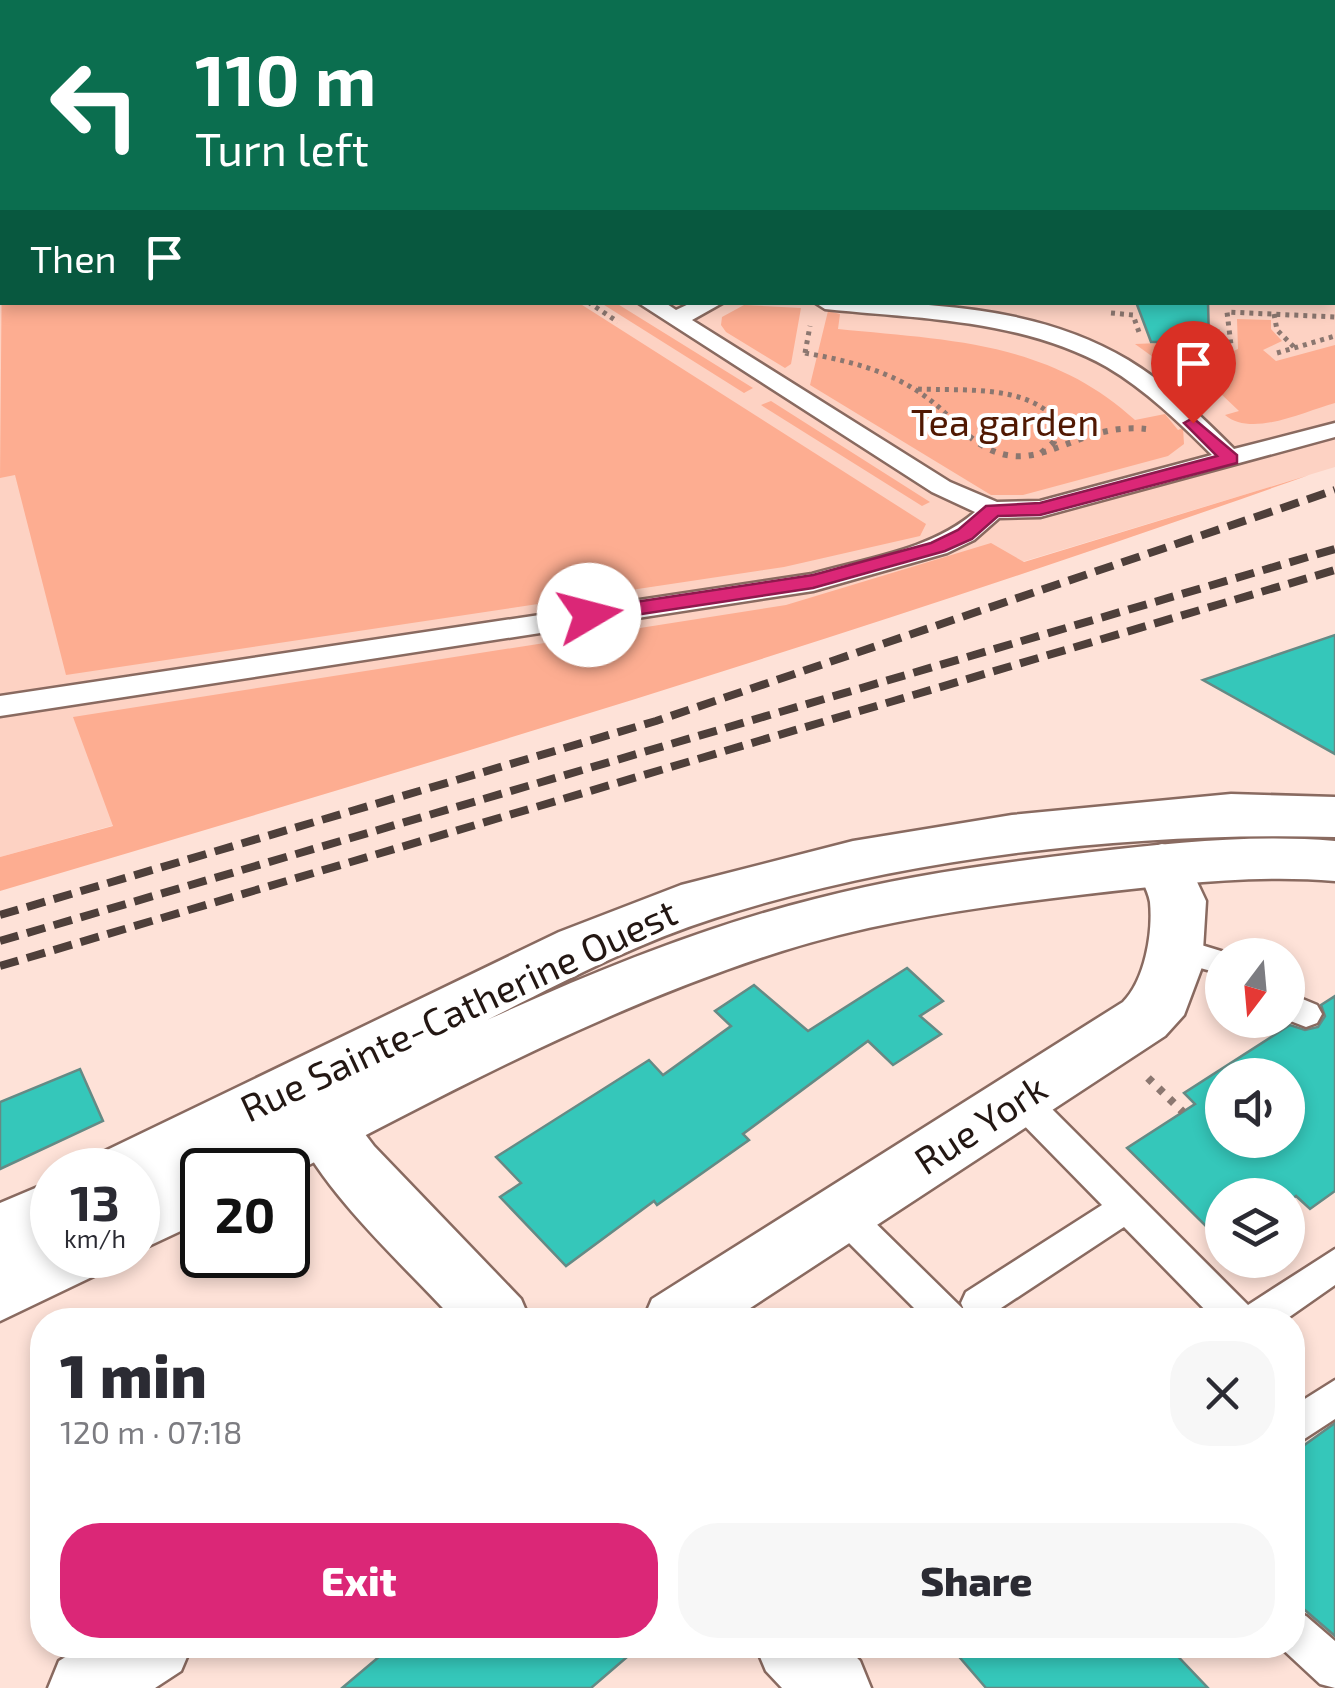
<!DOCTYPE html>
<html lang="en">
<head>
<meta charset="utf-8">
<style>
	:root { --surface:#fff; --page:#f7f7f7; --text:#2b2b33; --muted:#7c7c81; --accent:#db2777 }
	body { margin:0; font-family:"Exo 2",sans-serif; background:var(--page); color:var(--text); height:100vh; display:flex; flex-direction:column; font-size:38px; white-space:nowrap }
	* { box-sizing:border-box; margin:0 }
	p { font-size:32px; color:var(--muted) }
	.icon { flex:none; width:55px; height:55px; fill:none; stroke:currentColor; stroke-width:2; stroke-linecap:round; stroke-linejoin:round }
	.map { position:relative; flex:1; overflow:hidden }
	.side { position:absolute; left:30px; top:1308px; width:1275px; height:350px; display:flex; flex-direction:column; background:var(--surface); border-radius:40px; box-shadow:0 5px 15px #0003 }
	.side>* { flex:none }
	.hud { position:absolute; left:0px; top:0px; width:1335px; height:305px; box-shadow:0 5px 15px #0003; background:#0b6e4f; color:#fff; overflow:hidden }
	.needle { width:65px; rotate:196deg }
	.tools { position:absolute; left:1205px; top:938px; display:grid; gap:20px }
	.tools a { display:grid; place-items:center; width:100px; height:100px; border-radius:50%; background:var(--surface); box-shadow:0 5px 15px #0003; font-size:50px }
	.speed { position:absolute; left:30px; top:1148px; display:flex; gap:20px; font-size:50px; font-weight:700; text-align:center }
	.speed>* { display:grid; place-content:center; width:130px; height:130px; border-radius:50%; background:var(--surface); box-shadow:0 5px 15px #0003; line-height:1 }
	.speed small { font-size:25px; font-weight:400 }
	.speed .limit { border:5px solid #111; border-radius:15px; background:#fff; color:#111 }
	.pin { position:absolute; display:grid; place-items:center; width:85px; height:85px; color:#fff; margin:-102px -42px; border-radius:50% 50% 50% 0; rotate:-45deg; box-shadow:0 0 10px #0007 }
	.pin .icon { rotate:45deg }
	.me { position:absolute; width:110px; margin:-55px; rotate:82deg; stroke-linejoin:round; filter:drop-shadow(0 0 8px #0008) }
	.turn { display:flex; align-items:center; gap:35px; height:210px; padding:0 30px; font-size:45px }
	.turn .icon { width:130px; height:130px; stroke-width:2.5 }
	.turn b { display:block; font-size:70px; line-height:85px }
	.then { display:flex; align-items:center; height:95px; padding:0 30px; background:#0003; gap:20px; font-size:38px }
	.round { display:grid; place-items:center; flex:none; width:105px; height:105px; border-radius:40px; background:var(--page) }
	.overview { display:flex; align-items:center; justify-content:space-between; height:170px; padding:0 30px }
	h1 { font-size:60px; font-weight:800; line-height:75px }
	.button { display:flex; gap:20px; margin-top:auto; padding:20px 30px }
	.button a { flex:1; height:115px; border-radius:40px; background:var(--accent); color:#fff; font-size:40px; font-weight:800; line-height:115px; text-align:center }
	.button a+a { background:var(--page); color:var(--text) }
	.map>svg:first-child { display:block }
</style>
</head>
<body>
<div class="map">
<svg width="1335" height="1688" viewBox="0 0 1335 1688">
	<rect width="100%" height="100%" fill="#fee2d8"/>
	<!-- built -->
	<path fill="#fdd2c3" d="M231,0h1104v467l-708,215 -627,175v-805l2,250h1330v-300h-1112z"/>
	<!-- green -->
	<path fill="#fdad91" d="M2,252v50l577,1 347,221 -6,12 -136,31 -718,108 -51,-200 -15,3z
		M601,303h15l137,85 -9,5z
		M744,305l57,3 -10,56 -6,4 -59,-36 -5,-7 1,-8z
		M828,311l12,3 -2,15c109,11 211,12 297,91l30,-6 13,16 5,-2 1,16 -16,12 -145,39h-32l-181,-110z
		M1237,319l34,1v9l11,12 -19,9 13,11 59,-16v58c-30,8 -83,35 -110,12l14,-4 -38,-36 -18,3 -5,-3 60,-26z
		M1209,329h11v13l-56,23 -29,-21 73,-3z
		M771,401l159,101 -8,4 -161,-101z
		M1309,475c-432,154 -870,286 -1309,416v-34l113,-31 -40,-109 713,-112 205,-62 33,19z"/>
	<!-- building -->
	<path fill="#35c7ba" stroke="#658a85" stroke-width="2.5" fill-rule="evenodd" d="M1136,302h72l1,40h-58z
		M1335,635v119l-132,-74z
		M907,968l36,33 -23,15 21,18 -48,31 -25,-24 -125,93 6,6 -92,65 -3,-4 -88,65 -66,-69 21,-14 -25,-26 153,-97 14,15 68,-49 -16,-15 39,-26 54,46z
		M1335,996v195l-25,18 -14,-13 -8,6v-7h-66v47l-95,-94 68,-44 -11,-11 106,-68 15,5 13,-3 7,-11 -4,-11zM1222,1075h66v65h-66z
		M80,1069l23,52 -103,48v-67z
		M1335,1423v213l-43,-37v-145z
		M393,1645h248l-50,43h-249z
		M949,1645h218l41,43h-222z"/>
	<g fill="none" stroke-linecap="round" stroke-linejoin="round">
		<!-- service casing -->
		<g stroke="#896a60" stroke-width="5">
			<path id="service" d="M0,76h2v12h-2z
				M0,236l2,1v13h-2z
				M637,302h27l12,8 17,-8h31l-32,18 258,162 47,20 43,-1 172,-46c-32,-32 -66,-65 -105,-88 -86,-48 -186,-48 -282,-58l-11,-7c105,0 221,2 314,58 40,24 74,57 106,89l101,-26v14l-295,80 -41,1 -25,22 -27,13 -134,38 -813,125v-20l812,-122c56,-16 119,-24 163,-62l-43,-20z
				M1175,937l59,18h-12v19l-58,-16 -5,-9 5,-9z
				M1288,993l29,12 5,9 -5,9 -11,4 -18,-7z
				M1020,1085l12,4 216,216 87,-56v36l-50,35h-70l-91,-93 -132,87 -13,5 -13,-5 -5,-11 5,-11 136,-87 -94,-96 -5,-10 5,-10z
				M842,1198l12,4 109,107 5,11h-42l-96,-96 -6,-11 6,-11z
				M1335,1380v39l-43,28v-40z
				M1292,1610l14,6 29,25v47l-15,-4 -42,-39h14z"/>
		</g>
		<!-- minor casing -->
		<g stroke="#896a60" stroke-width="5">
			<path id="minor" d="M1162,844l20,6 24,51 -4,66 -18,48 -19,21 -433,284h-89l9,-21 471,-297c22,-22 30,-69 27,-100 -2,-12 -11,-27 -16,-38l8,-14z
				M324,1101l22,8 28,37 147,153 9,21h-76c-55,-60 -124,-120 -161,-193l9,-18z
				M85,1645h107l-11,26 -26,17h-107l11,-27z
				M755,1645h90l15,16 11,27h-89l-16,-17z"/>
		</g>
		<!-- secondary casing -->
		<g stroke="#896a60" stroke-width="5">
			<path id="secondary" d="M1231,794l104,3v40c-199,-6 -431,20 -620,81 -79,25 -154,65 -228,102 106,-48 215,-93 328,-121 91,-24 184,-36 277,-47 82,-9 161,-18 243,-11v40c-84,-7 -165,4 -248,13 -103,12 -206,26 -305,57 -173,55 -334,141 -494,225v-6h-86v51l-64,30v-81h-43l10,-19 454,-219 122,-47 172,-44 159,-26zM217,1155l-6,11 -13,-1z
				M52,1181v74h54l-10,20 -96,46v-118z"/>
		</g>
		<!-- trunk casing -->
		<g stroke="#b07866" stroke-width="60">
			<path id="trunk" d="M29,2l8,-2"/>
		</g>
		<!-- path-far2 -->
		<path stroke="#8b7770" stroke-width="5" stroke-dasharray="4 5" stroke-linecap="butt" d="M689,2l8,-2
			M588,302l30,20
			M1111,313l22,2 7,20
			M1274,314l3,16 17,17
			M805,353c57,10 107,24 147,67
			M805,353l5,-27
			M1277,353l58,-17
			M1183,366l48,-21 -4,-33 108,5
			M918,389c43,2 108,-5 138,31"/>
		<!-- path-far1 -->
		<path stroke="#8b7770" stroke-width="6" stroke-dasharray="5 8" stroke-linecap="butt" d="M950,418c77,84 113,2 196,11
			M1041,453l13,-11 5,-18 -5,-6"/>
		<!-- path -->
		<path stroke="#8b7770" stroke-width="8" stroke-dasharray="6 9" stroke-linecap="butt" d="M1148,1078l35,34"/>
		<!-- service -->
		<use href="#service" fill="#fff" fill-rule="evenodd"/>
		<!-- minor -->
		<use href="#minor" fill="#fff" fill-rule="evenodd"/>
		<!-- secondary -->
		<use href="#secondary" fill="#fff" fill-rule="evenodd"/>
		<!-- trunk -->
		<use href="#trunk" stroke="#fcbea8" stroke-width="55"/>
		<!-- rail -->
		<path stroke="#4e3f3a" stroke-width="8" stroke-dasharray="19 9" stroke-linecap="butt" d="M0,915l656,-194 679,-231
			M0,941l1335,-392
			M0,966l1335,-396"/>
	</g>
	<!-- route -->
	<path fill="#db2777" stroke="#8e194d" stroke-width="2.5" d="M1193,418l44,37v8l-197,52 -42,1 -26,23 -27,12 -132,37 -224,34 -10,-7 10,-6 224,-34 118,-32 27,-13 28,-24 54,-3 177,-47 -33,-33z"/>
	<g text-anchor="middle" stroke-width="8" stroke-linejoin="round" paint-order="stroke">
		<!-- park labels -->
		<g font-size="38" fill="#501802" stroke="#fff">
			<text x="1005" y="436">Tea garden</text>
		</g>
		<!-- street labels -->
		<g font-size="38" fill="#231713" stroke="#fff">
			<text transform="translate(459 1011) rotate(-25)" y="13">Rue Sainte-Catherine Ouest</text>
			<text transform="translate(981 1125) rotate(-33)" y="13">Rue York</text>
		</g>
	</g>
</svg>
<div class="tools">
<a><svg class="needle" viewBox="-14 -14 28 28"><path d="M0-13l5 13h-10z" fill="#e53935"/><path d="M0 13l5-13h-10z" fill="#7c7c81"/></svg></a>
<a><svg class="icon" aria-label="sound" viewBox="0 0 24 24"><path d="M4 9h4l5-4v14l-5-4H4zM17 9q2 3 0 6"/></svg></a>
<a><svg class="icon" aria-label="layers" viewBox="0 0 24 24"><path d="M12 4l9 5-9 5-9-5zM3 14l9 5 9-5"/></svg></a>
</div>
<div class="speed"><div>13<small>km/h</small></div><div class="limit">20</div></div>
<div class="pin" style="left:1193px;top:423px;background:#d93025"><svg class="icon" aria-label="arrive" viewBox="0 0 24 24"><path d="M6 21V4h12l-3 4 3 4H6"/></svg></div>
<svg class="me" style="left:589px;top:615px" viewBox="-20 -20 40 40"><circle r="19" fill="#fff"/><path d="M0-13L10 11 0 6-10 11z" fill="#db2777"/></svg>
<div class="hud">
<div class="turn"><svg class="icon" aria-label="left" viewBox="0 0 24 24"><path d="M17 20v-9H6M10 6l-5 5 5 5"/></svg><div><b>110 m</b>Turn left</div></div>
<div class="then">Then<svg class="icon" aria-label="arrive" viewBox="0 0 24 24"><path d="M6 21V4h12l-3 4 3 4H6"/></svg></div>
</div>
<section class="side">
<div class="overview"><div><h1>1 min</h1><p>120 m · 07:18</p></div><a class="round"><svg class="icon" aria-label="close" viewBox="0 0 24 24"><path d="M6 6l12 12M18 6L6 18"/></svg></a></div>
<div class="button"><a>Exit</a><a>Share</a></div>
</section>
</div>
</body>
</html>
